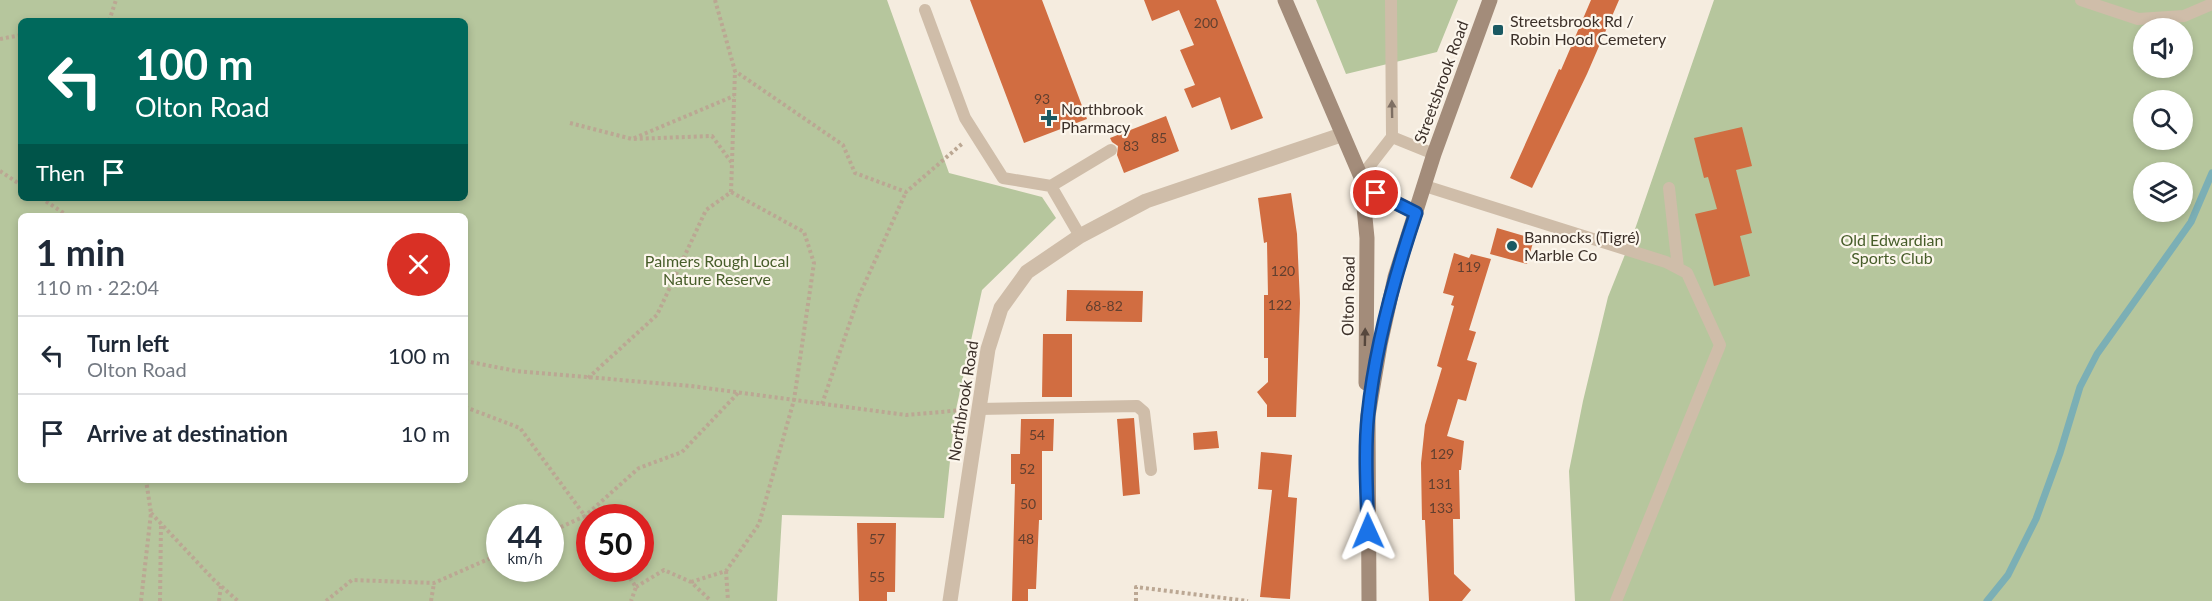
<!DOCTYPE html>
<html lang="en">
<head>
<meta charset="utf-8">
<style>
	:root { --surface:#fff; --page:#f6f6f7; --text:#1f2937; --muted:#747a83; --line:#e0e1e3 }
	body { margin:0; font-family:Lato,sans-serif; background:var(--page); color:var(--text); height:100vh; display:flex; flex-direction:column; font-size:22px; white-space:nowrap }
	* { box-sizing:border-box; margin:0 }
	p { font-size:20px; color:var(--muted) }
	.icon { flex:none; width:33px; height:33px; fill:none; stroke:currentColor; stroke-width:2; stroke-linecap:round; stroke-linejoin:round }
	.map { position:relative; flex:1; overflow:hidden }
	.details { position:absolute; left:18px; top:213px; width:450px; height:270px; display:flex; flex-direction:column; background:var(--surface); border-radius:9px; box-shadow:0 3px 9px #0003 }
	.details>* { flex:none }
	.hud { position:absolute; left:18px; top:18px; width:450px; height:183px; border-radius:9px; box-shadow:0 3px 9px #0003; background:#00695c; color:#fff; overflow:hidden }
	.controls { position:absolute; left:2133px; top:18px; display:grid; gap:12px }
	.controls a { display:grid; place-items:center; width:60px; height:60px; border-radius:50%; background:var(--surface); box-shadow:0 3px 9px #0003; font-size:30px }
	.speed { position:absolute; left:486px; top:504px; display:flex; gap:12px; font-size:30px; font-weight:700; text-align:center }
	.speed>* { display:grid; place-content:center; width:78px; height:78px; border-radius:50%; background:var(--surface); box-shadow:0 3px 9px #0003; line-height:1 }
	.speed small { font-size:15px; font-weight:400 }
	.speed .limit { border:9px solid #d22; background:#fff; color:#111 }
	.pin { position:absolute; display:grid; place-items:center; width:51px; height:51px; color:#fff; margin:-26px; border:3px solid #fff; border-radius:50%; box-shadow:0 2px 6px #0007 }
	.me { position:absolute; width:66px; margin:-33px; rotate:359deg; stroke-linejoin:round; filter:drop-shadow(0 0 4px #0008) }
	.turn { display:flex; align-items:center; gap:21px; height:126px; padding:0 18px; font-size:27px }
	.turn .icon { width:78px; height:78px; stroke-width:2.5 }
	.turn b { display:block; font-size:42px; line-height:51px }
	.then { display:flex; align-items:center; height:57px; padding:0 18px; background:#0003; gap:12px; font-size:22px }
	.round { display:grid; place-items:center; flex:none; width:63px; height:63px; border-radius:32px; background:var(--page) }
	.summary { display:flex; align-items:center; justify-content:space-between; height:102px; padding:0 18px }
	h1 { font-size:36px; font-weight:700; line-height:45px }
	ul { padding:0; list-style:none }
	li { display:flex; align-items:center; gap:18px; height:78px; padding:0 18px; border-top:2px solid var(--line) }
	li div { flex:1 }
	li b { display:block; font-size:22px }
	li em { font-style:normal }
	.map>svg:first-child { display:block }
</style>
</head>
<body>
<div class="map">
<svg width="2212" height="601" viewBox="0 0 2212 601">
	<rect width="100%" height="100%" fill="#f5ecdf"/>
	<!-- green -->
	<path fill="#b6c69d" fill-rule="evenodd" d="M0,0h887l62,173 93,24 14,21 -74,72 -27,124 -11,104 -162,-3 -5,86h-777zM21,21h444v177h-444zM21,216h444v264h-444zM500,518h50v50h-50zM590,518h50v50h-50z
		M1316,0h142l-21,52 -91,22z
		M1714,0h498v601h-637l-6,-130 14,-70 25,-104 26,-65zM2144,28h38v40h-38zM2144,100h38v40h-38zM2144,172h38v40h-38z"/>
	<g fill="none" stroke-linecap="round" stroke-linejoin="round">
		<!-- stream -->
		<path stroke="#7bafb5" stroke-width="7" d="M1987,601l21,-26 28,-56 24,-66 20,-66 17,-33 94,-132 21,-49"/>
	</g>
	<!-- building -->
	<path fill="#d16d41" d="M970,0h72l45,119 -63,24z
		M1144,0h72l47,118 -32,12 -11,-33 -28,11 -8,-19 11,-4 -15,-35 14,-5 -15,-35 -27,11z
		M1591,0h28l-32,74 -55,114 -22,-10 49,-109 2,1z
		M1166,116l13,35 -55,22 -7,-18 1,-9 -6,-4 -2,-4z
		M1742,127l10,39 -16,4 16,63 -12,3 10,40 -36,10 -19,-72 22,-5 -9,-32 -4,1 -10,-40z
		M1291,193l6,41 3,69 -4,114h-29v-12l-10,-13 11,-10v-24h-4v-63h4l-1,-53 -3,1 -6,-45z
		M1497,228l37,11 -7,25 -37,-10z
		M1454,253l15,5 2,-4 20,5 -22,71 7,2 -9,28 10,3 -11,38 -8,-2 -11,37 17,5 -3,29h-2l1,49h-7l1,55 17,16 -9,11h-33l-4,-81h-3l-1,-57 4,-38 17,-57 -5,-2 17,-60 -3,-1 3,-9 -11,-3z
		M1067,290l76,1 -1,31 -76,-1z
		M1043,334h29v63h-30z
		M1134,418l6,76 -17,2 -6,-77z
		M1021,419h33l-1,32h-11v69h-3l-3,69h-8v12h-16l3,-117h-4v-30h9z
		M1217,431l2,17 -25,2 -1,-17z
		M1261,452l31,3 -4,42 9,1 -7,101 -30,-2 12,-107 -14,-1z
		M857,523h39l-1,69h-8v9h-28z"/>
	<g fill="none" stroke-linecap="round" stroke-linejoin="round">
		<!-- path -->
		<path stroke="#bba793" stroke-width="4" stroke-dasharray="3 3" stroke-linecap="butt" d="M715,0l20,71 108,74 12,28 51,19 57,-49
			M109,21l7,-21
			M0,39l21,-4
			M570,123l62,16 102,-43
			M732,162l3,-91
			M0,171l21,14
			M41,198l27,18
			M465,361l51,10 175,15 215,29 57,-5
			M588,378l69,-63 49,-105 25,-18 1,-29 -20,-27 -80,3
			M822,404l37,-108 47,-104
			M465,407l55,21 65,88 -35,16
			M151,513l63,67 24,21
			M590,522l-5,-6 54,-48 43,-16 57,-60
			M623,568l13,19 -5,14
			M726,571l2,30
			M691,582l35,-11 33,-47 35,-124 20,-137 -10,-31 -73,-40
			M636,587l28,-17 27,12 20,19
			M141,601l10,-88 -5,-33
			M160,601l1,-77
			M219,601l2,-16
			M326,601l26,-21 82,3 66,-29
			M431,601l3,-18
			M1136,601v-14l112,14"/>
		<!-- lane -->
		<path stroke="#cfbda9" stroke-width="12" d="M2081,0l57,19 46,-3 28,-12
			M925,10l40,108 38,60 48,8 60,-36
			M1392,137l42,17
			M1361,177l31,-40 -1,-137
			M1051,186l29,50
			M1425,186l241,76 21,11 33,72 -104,256
			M1669,188l9,80
			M979,409l158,-3 7,6 7,58"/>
		<!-- street -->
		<path stroke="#cfbda9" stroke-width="15" d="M950,601l38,-252 13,-41 26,-36 53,-36 66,-35 195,-66"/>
		<!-- secondary -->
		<path stroke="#a38c7a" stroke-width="15" d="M1285,0l76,177 15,16 40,20
			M1361,177l6,61 -1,145
			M1369,601l-1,-185 12,-71 15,-68 39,-123 56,-154"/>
	</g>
	<!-- one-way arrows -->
	<defs><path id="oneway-solid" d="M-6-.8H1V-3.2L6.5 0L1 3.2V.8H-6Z" transform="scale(1.5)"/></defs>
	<use fill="#7e6f63" href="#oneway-solid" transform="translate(1392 109) rotate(-91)"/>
	<use fill="#56473d" href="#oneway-solid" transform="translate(1365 337) rotate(-89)"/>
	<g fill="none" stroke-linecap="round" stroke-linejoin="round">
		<!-- route casing -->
		<g stroke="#114b97" stroke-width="15">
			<path id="route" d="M1368,531c-1,-38 -4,-79 0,-116 7,-69 26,-137 48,-202l-40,-20"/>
		</g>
		<!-- route -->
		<use href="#route" stroke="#1a73e8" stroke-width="10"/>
	</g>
	<!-- markers -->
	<g fill="#1a5962" stroke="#fcf6ec" stroke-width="2">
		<rect x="1492" y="24" width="12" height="12" rx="3"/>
		<path d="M1046 109h6v6h6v6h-6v6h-6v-6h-6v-6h6z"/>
		<circle cx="1512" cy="246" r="6"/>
	</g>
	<g text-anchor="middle" stroke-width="4.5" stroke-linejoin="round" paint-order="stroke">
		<!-- number labels -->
		<g font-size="14" fill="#613f2f">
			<text x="1206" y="28">200</text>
			<text x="1042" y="104">93</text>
			<text x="1159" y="143">85</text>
			<text x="1131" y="151">83</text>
			<text x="1469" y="272">119</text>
			<text x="1283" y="276">120</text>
			<text x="1280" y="310">122</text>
			<text x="1104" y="311">68-82</text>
			<text x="1037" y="440">54</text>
			<text x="1442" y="459">129</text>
			<text x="1027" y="474">52</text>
			<text x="1440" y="489">131</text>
			<text x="1028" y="509">50</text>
			<text x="1441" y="513">133</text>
			<text x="877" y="544">57</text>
			<text x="1026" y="544">48</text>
			<text x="877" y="582">55</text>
		</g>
		<!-- poi labels -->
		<g font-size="16" fill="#3c3029" stroke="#fcf6ec" text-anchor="start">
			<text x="1510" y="27">Streetsbrook Rd /<tspan x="1510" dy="18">Robin Hood Cemetery</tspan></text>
			<text x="1061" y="115">Northbrook<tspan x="1061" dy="18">Pharmacy</tspan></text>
			<text x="1524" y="243">Bannocks (Tigré)<tspan x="1524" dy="18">Marble Co</tspan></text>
		</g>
		<!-- street labels -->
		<g font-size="16" fill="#3c3029" stroke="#fcf6ec">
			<text transform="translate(1441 82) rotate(-70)" y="6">Streetsbrook Road</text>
			<text transform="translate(1348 296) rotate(-89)" y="6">Olton Road</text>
			<text transform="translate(963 401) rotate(-81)" y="6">Northbrook Road</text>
		</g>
		<!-- park labels -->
		<g font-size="16" fill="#475d2a" stroke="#fcf6ec">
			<text x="1892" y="246">Old Edwardian<tspan x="1892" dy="18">Sports Club</tspan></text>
			<text x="717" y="267">Palmers Rough Local<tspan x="717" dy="18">Nature Reserve</tspan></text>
		</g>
	</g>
</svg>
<div class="controls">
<a><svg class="icon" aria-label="sound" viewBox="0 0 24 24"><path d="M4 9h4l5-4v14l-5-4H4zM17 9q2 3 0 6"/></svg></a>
<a><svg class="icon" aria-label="search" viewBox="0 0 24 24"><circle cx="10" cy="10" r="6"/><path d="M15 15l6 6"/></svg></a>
<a><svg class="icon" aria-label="layers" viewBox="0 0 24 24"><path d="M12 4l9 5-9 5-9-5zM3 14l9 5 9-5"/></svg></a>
</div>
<div class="speed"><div>44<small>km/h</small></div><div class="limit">50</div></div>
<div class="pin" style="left:1376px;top:193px;background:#d93025"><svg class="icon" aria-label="arrive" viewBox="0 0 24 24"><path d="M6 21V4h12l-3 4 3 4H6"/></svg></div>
<svg class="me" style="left:1368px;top:531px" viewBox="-20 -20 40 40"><path d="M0-17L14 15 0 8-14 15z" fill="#1a73e8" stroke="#fff" stroke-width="4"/></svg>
<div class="hud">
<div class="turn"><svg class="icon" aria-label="left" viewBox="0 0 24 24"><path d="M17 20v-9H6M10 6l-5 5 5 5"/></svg><div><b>100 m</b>Olton Road</div></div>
<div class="then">Then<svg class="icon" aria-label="arrive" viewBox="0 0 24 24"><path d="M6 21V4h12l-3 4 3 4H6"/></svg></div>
</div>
<section class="details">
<div class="summary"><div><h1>1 min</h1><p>110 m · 22:04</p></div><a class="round" style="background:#d93025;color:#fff"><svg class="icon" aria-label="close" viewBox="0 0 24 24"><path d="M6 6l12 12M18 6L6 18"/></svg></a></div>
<ul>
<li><svg class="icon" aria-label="left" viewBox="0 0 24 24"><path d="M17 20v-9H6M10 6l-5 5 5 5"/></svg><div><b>Turn left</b><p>Olton Road</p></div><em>100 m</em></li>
<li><svg class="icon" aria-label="arrive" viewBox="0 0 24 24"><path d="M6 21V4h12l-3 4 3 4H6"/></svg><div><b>Arrive at destination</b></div><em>10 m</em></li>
</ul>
</section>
</div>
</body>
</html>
